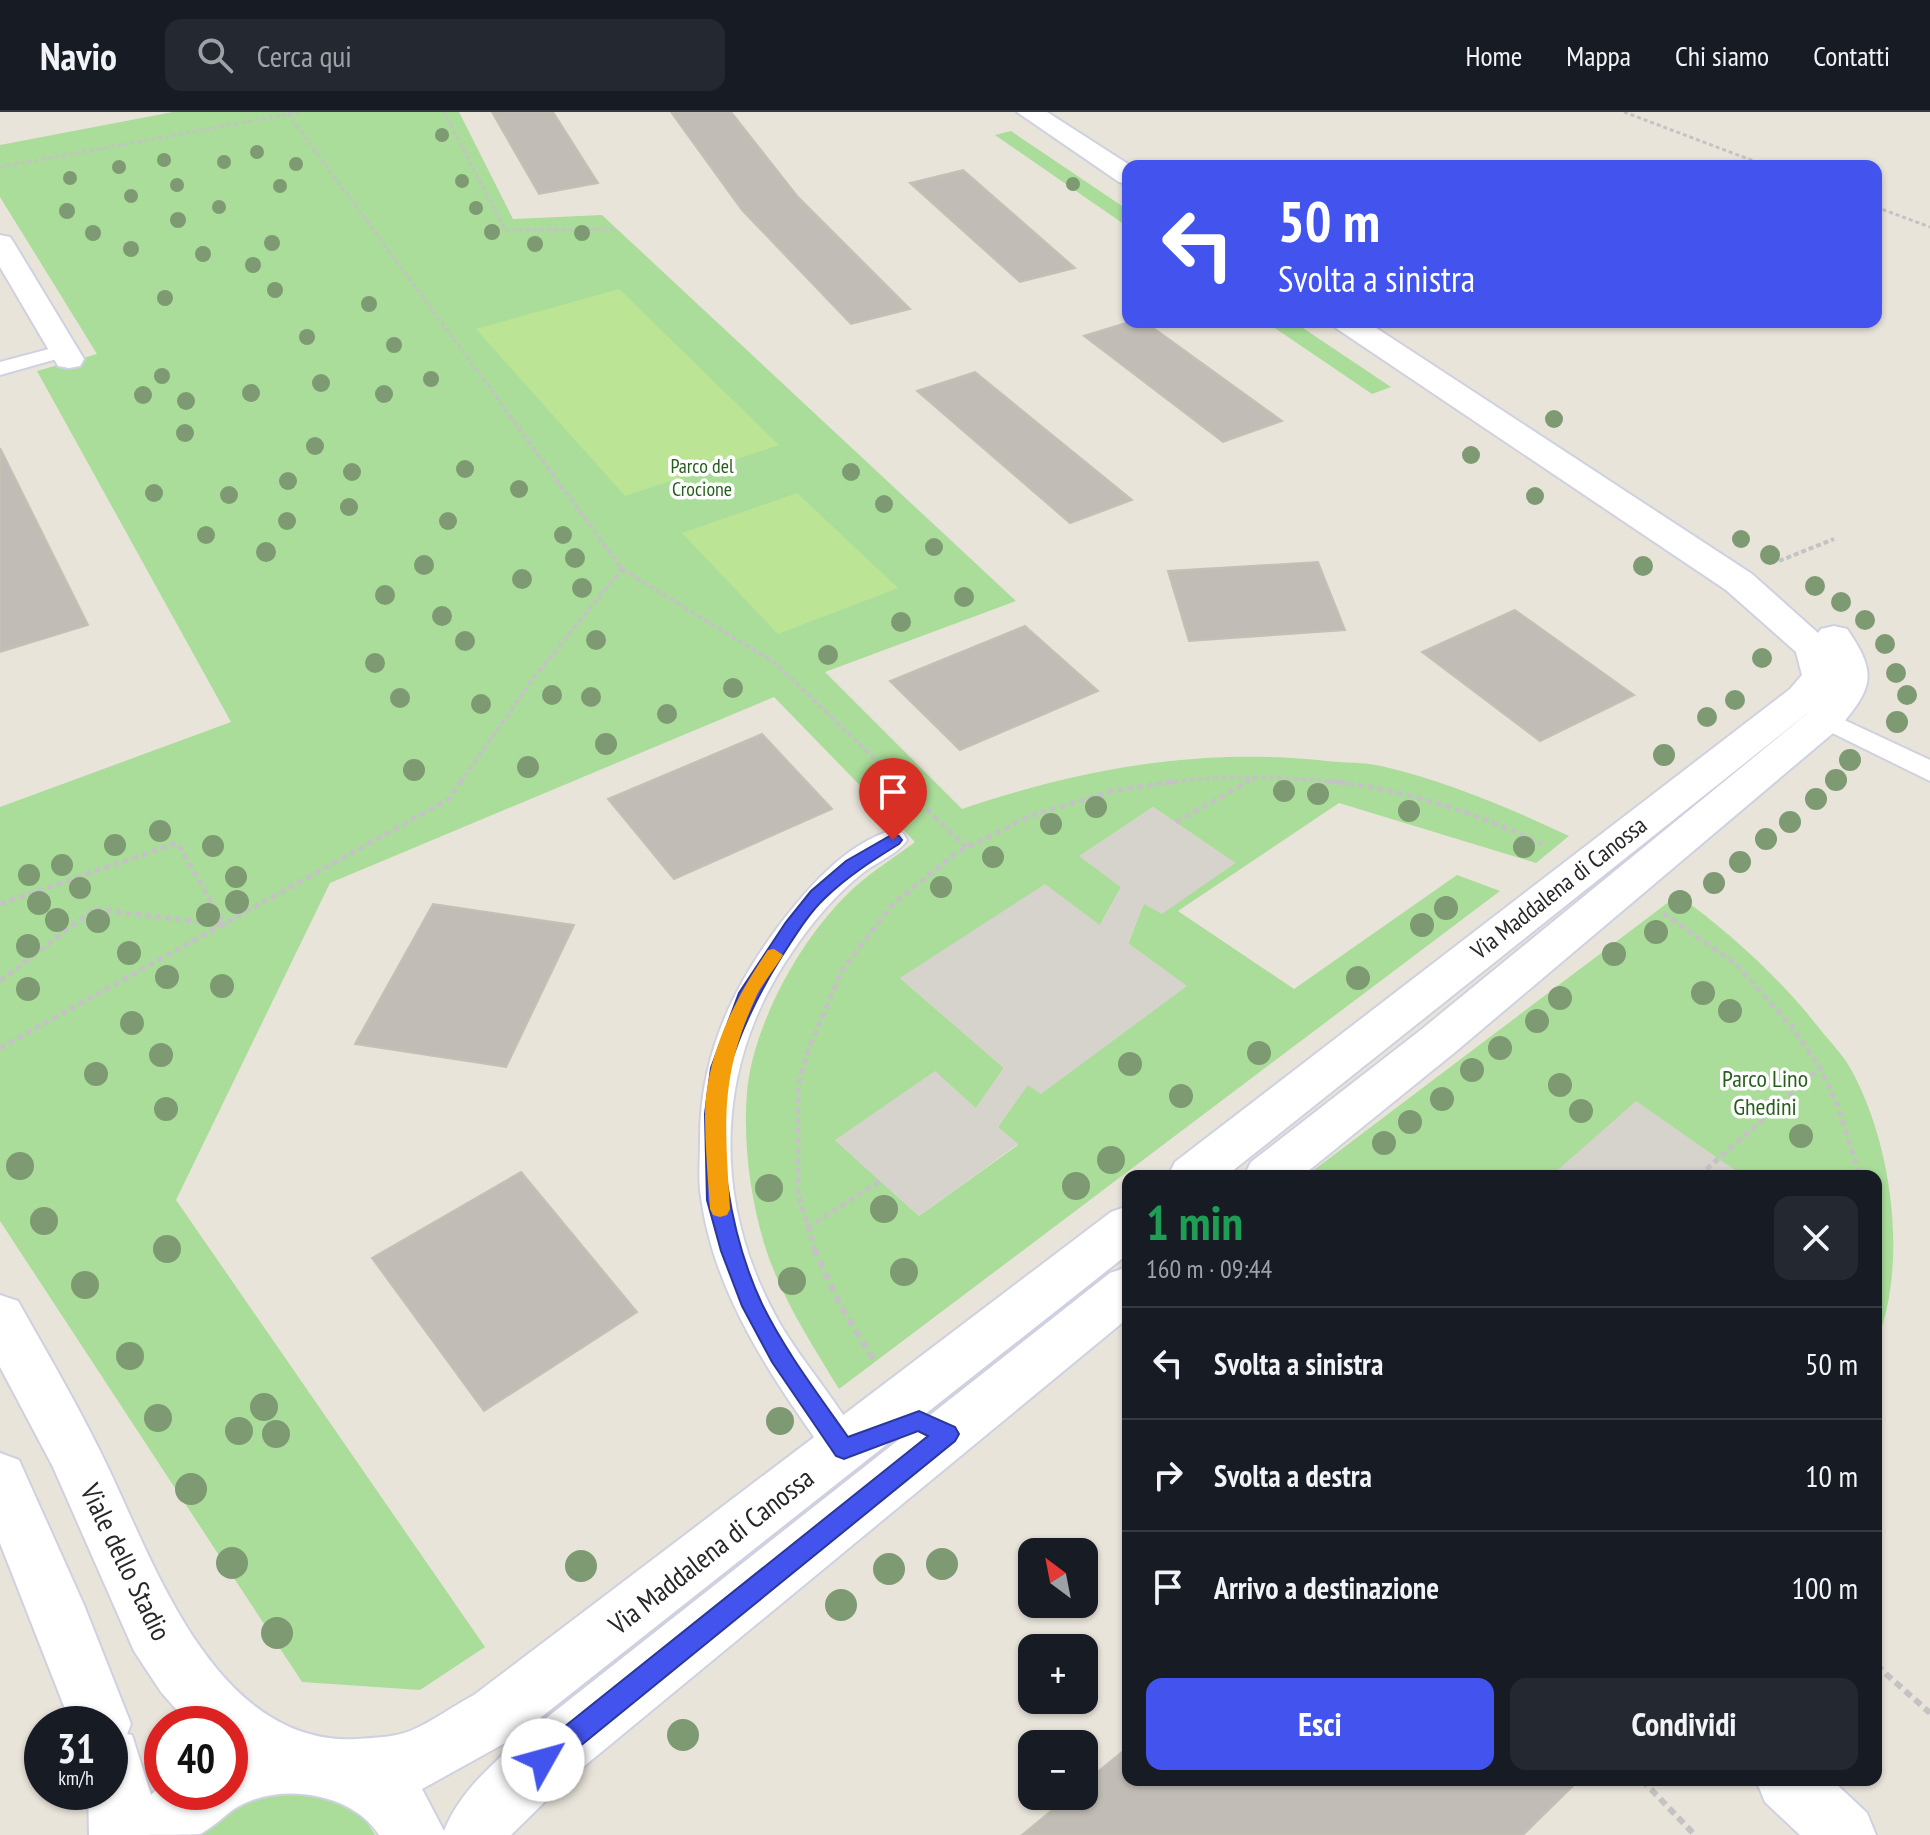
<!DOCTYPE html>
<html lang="it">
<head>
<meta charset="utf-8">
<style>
	:root { --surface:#171b24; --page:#242831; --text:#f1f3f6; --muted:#9ea1a6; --line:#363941; --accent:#4254ed }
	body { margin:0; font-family:"PT Sans Narrow",sans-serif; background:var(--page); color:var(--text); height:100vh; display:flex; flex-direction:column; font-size:30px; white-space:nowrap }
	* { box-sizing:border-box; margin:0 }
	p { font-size:26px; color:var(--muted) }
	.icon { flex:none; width:44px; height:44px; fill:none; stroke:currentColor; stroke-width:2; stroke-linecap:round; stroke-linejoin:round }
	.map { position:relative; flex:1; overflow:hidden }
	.sheet { position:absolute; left:1122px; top:1058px; width:760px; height:616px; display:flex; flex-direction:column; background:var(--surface); border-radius:16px; box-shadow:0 2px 6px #0004 }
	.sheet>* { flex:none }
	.hud { position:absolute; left:1122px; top:48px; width:760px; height:168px; border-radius:16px; box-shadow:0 2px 6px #0004; background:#4254ed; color:#fff; overflow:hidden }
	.needle { width:52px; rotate:328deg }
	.fabs { position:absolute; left:1018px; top:1426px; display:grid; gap:16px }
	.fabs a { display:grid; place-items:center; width:80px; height:80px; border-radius:16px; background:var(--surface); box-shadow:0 2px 6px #0004; font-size:40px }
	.speed { position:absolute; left:24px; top:1594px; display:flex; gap:16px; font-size:40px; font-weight:700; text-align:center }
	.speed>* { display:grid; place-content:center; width:104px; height:104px; border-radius:50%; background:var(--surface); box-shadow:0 2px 6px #0004; line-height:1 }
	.speed small { font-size:20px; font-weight:400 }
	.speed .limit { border:12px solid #d22; background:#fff; color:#111 }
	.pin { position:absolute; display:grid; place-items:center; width:68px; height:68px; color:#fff; margin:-82px -34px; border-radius:50% 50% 50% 0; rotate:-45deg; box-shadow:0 0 8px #0007 }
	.pin .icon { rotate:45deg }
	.me { position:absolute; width:88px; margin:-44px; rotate:52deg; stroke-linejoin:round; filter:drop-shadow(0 0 6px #0008) }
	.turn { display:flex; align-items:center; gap:28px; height:168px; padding:0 24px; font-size:36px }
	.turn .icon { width:104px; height:104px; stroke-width:2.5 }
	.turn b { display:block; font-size:56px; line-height:68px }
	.round { display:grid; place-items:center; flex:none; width:84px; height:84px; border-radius:16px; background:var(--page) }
	.summary { display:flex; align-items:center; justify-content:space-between; height:136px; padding:0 24px }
	h1 { font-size:48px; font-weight:800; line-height:60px; color:#1e9e55 }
	.action { display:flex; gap:16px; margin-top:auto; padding:16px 24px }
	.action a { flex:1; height:92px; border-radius:16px; background:var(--accent); color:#fff; font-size:32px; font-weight:800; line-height:92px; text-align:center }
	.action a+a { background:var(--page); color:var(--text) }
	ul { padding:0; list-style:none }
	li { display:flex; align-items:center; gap:24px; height:112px; padding:0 24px; border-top:2px solid var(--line) }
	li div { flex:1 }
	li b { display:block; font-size:30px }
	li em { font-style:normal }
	header { display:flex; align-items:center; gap:48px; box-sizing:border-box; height:112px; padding:0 40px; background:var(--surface); border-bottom:2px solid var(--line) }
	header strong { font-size:38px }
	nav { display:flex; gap:44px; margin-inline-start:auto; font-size:28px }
	.search { width:560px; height:72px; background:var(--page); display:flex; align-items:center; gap:20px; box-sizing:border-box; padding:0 28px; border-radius:16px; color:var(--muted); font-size:30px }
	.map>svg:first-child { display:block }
</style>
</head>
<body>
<header>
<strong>Navio</strong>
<div class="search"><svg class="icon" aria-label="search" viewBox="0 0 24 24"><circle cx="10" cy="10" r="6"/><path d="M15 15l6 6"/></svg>Cerca qui</div>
<nav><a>Home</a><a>Mappa</a><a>Chi siamo</a><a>Contatti</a></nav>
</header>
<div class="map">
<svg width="1930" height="1723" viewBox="0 0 1930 1723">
	<rect width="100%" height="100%" fill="#e9e4da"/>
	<!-- green -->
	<path fill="#ad9" fill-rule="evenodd" d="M173,0h286l54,107 89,-4 414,386 -191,71 137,137c122,-41 237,-62 365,-48 18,2 37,1 54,5 65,15 129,42 188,70l-33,27 -197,-60 -161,108 116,78 163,-114 43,16 -661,498c-28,-46 -59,-93 -75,-146 -14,-47 -21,-101 -17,-151 6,-69 57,-160 109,-206 18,-16 39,-29 59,-44l-141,-145 -444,186 -154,317 309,447 -65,43 -118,-8 -302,-461v-414l231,-85 -194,-351 60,-17 -97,-157v-52zM1153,695l82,56 -73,50 -18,-10 -16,41 58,42 -158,98 -30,43 20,18 -99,71 -84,-76 141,-32 28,-40 -104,-90 200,-53 21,-38 -41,-31z
		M1011,19l117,79v17l-133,-92z
		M1266,210h28l97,65 -19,7z
		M1678,783c55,40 103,84 145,138 9,11 19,21 26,33 43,74 60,198 27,277v-167h-570z
		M257,1678c49,4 92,-4 118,45h-195l36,-27z"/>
	<!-- pitch -->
	<path fill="#bce495" d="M619,177l160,156 -154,51 -149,-167z
		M797,381l101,95 -120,46 -96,-101z"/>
	<!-- plaza -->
	<path fill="#d6d3cc" d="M1153,695l82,56 -73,51 -18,-10 -16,39 59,43 -146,108 -13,-9 -30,42 20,17 -99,72 -84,-76 100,-69 41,37 28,-40 -104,-90 145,-94 55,41 21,-38 -42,-31z
		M1636,989l83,58 25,17 -192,-1z"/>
	<!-- building -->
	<path fill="#c1bdb6" stroke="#c4c0b4" stroke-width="2" d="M492,0h61l45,71 -59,11z
		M671,0h60l67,85 112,112 -59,15 -109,-114z
		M963,58l112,98 -55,14 -110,-99z
		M1129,210h16l137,99 -59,21 -139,-106z
		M975,260l157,128 -62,23 -153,-132z
		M0,336l88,177 -88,27z
		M1318,450l27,68 -156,11 -21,-70z
		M1515,498l119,85 -94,46 -118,-89z
		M1025,514l73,65 -138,59 -70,-69z
		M762,622l70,75 -158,70 -66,-80z
		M433,792l141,21 -68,142 -151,-23z
		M521,1060l116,140 -153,99 -112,-153z
		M1128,1635v33h451l-56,55h-501l47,-39h15v-13z"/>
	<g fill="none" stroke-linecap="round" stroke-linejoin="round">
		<!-- lane casing -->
		<g stroke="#cfd1e0" stroke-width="4">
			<path id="lane" d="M64,233l7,2 3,4 -3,4 -71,20v-13z
				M1825,599l105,49v21l-114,-56 -4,-6 4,-6z
				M893,718l10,3 4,7c-9,14 -30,22 -43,32 -28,22 -50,48 -70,77 -80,114 -84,251 -15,373 24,42 64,85 84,127l-6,12 -13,5 -13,-5c-56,-79 -117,-165 -130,-264 -3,-17 -1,-36 -1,-54 -1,-80 28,-148 75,-212 29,-39 69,-87 118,-101z"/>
		</g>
		<!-- street casing -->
		<g stroke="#cfd1e0" stroke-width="4">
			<path id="street" d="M0,123l10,2 4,6 70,116 -4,7 -11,2 -11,-2 -4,-7 -54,-92z
				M1756,1668h76l35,33 9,22h-76l-35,-33z"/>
		</g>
		<!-- secondary casing -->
		<g stroke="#cfd1e0" stroke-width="4">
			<path id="secondary" d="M1017,0h30l84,54h-3v18l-9,-2z
				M1332,210h35l385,252 66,59 3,-4 13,-3 13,3c31,45 26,58 -8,99l-385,325 -152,123h-58l7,-14 171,-133 392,-321 -588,468h-58l7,-14 615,-473 12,-14 -6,-23 -70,-62 -390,-262z
				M1128,1094v48l-612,483 -94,52 22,42c16,-40 47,-65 77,-93l589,-465 18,-6v51l-563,464 -54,53h-132c-27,-43 -102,-54 -145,-26 -10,7 -22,19 -34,25 -11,1 -93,1 -111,1l-1,-43h22v-68h-39l-71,-181v-90l19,7 65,145 47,119 -4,10 5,1 19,60 11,-11v8h68v-68h-41l-28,-32 -27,-41 -81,-184 -53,-100v-72l18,6c33,59 67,116 95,177 47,101 108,268 244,261 17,-1 37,-2 53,-8 22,-9 43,-25 64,-36l637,-483z"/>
		</g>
		<!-- path-far3 -->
		<path stroke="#c3c3c3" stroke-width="3" stroke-dasharray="4 3" stroke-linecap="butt" d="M444,0l61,118 109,-1
			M1624,0l143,54
			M288,2l218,296
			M0,55l301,-55
			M1876,95l54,20"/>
		<!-- path-far2 -->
		<path stroke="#c3c3c3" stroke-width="4" stroke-dasharray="5 3" stroke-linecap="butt" d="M504,296l118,161 153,94 125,120
			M1779,449l55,-22
			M460,671l75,-107 87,-107
			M1165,671c61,-9 122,-6 183,0
			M1245,671l10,-5"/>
		<!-- path-far1 -->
		<path stroke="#c3c3c3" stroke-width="5" stroke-dasharray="6 4" stroke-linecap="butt" d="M898,669l68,66
			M1328,669c76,8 145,31 214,63
			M1176,710l73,-41
			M0,792l177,-61 48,82
			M1663,801l73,51 57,64 27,40 17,36 23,72
			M0,869l94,-72 130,16
			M0,936l449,-249 12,-18
			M1699,1064l121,-108
			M807,1116l73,-47
			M815,1139l-17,-57v-108l10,-35 34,-81 50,-65 64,-52 74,-37 82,-25 66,-10"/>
		<!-- path -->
		<path stroke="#c3c3c3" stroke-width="6" stroke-dasharray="8 5" stroke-linecap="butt" d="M814,1137l25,54 34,56
			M1876,1553l54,48
			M1642,1668l53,55"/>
		<!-- lane -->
		<use href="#lane" fill="#fff" fill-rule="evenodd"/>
		<!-- street -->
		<use href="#street" fill="#fff" fill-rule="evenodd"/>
		<!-- secondary -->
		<use href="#secondary" fill="#fff" fill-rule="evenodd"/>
	</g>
	<!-- trees -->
	<g fill="#7e9a72">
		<circle cx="442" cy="23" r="7"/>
		<circle cx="257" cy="40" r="7"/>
		<circle cx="164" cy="48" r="7"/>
		<circle cx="224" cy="50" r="7"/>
		<circle cx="296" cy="52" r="7"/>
		<circle cx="119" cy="55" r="7"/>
		<circle cx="70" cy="66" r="7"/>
		<circle cx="462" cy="69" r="7"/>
		<circle cx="1073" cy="72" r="7"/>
		<circle cx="177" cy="73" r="7"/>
		<circle cx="280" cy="74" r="7"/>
		<circle cx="131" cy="84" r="7"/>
		<circle cx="219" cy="95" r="7"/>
		<circle cx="476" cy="96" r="7"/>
		<circle cx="67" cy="99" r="8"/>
		<circle cx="178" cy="108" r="8"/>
		<circle cx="492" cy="120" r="8"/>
		<circle cx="93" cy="121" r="8"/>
		<circle cx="582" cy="121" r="8"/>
		<circle cx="272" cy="131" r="8"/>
		<circle cx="535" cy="132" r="8"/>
		<circle cx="131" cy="137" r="8"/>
		<circle cx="203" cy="142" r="8"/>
		<circle cx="253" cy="153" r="8"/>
		<circle cx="275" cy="178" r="8"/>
		<circle cx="165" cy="186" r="8"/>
		<circle cx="369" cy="192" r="8"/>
		<circle cx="307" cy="225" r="8"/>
		<circle cx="394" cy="233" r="8"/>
		<circle cx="162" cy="264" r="8"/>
		<circle cx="431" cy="267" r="8"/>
		<circle cx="321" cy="271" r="9"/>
		<circle cx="251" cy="281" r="9"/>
		<circle cx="384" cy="282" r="9"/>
		<circle cx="143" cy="283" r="9"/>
		<circle cx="186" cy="289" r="9"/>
		<circle cx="1554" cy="307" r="9"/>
		<circle cx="185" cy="321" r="9"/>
		<circle cx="315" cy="334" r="9"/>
		<circle cx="1471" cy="343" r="9"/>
		<circle cx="465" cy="357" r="9"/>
		<circle cx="352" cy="360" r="9"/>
		<circle cx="851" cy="360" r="9"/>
		<circle cx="288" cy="369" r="9"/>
		<circle cx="519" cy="377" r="9"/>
		<circle cx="154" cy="381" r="9"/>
		<circle cx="229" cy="383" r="9"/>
		<circle cx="1535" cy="384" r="9"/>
		<circle cx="884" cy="392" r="9"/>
		<circle cx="349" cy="395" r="9"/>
		<circle cx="287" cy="409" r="9"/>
		<circle cx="448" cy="409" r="9"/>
		<circle cx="206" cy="423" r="9"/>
		<circle cx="563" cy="423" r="9"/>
		<circle cx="1741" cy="427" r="9"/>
		<circle cx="934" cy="435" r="9"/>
		<circle cx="266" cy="440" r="10"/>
		<circle cx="1770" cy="443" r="10"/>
		<circle cx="575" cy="446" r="10"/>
		<circle cx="424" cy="453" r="10"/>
		<circle cx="1643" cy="454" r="10"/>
		<circle cx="522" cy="467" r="10"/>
		<circle cx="1815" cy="474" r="10"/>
		<circle cx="582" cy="476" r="10"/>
		<circle cx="385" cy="483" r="10"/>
		<circle cx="964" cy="485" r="10"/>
		<circle cx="1841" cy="490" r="10"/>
		<circle cx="442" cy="504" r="10"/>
		<circle cx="1865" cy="508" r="10"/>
		<circle cx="901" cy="510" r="10"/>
		<circle cx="596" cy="528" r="10"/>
		<circle cx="465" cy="529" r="10"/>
		<circle cx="1885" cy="532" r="10"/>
		<circle cx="828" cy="543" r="10"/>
		<circle cx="1762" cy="546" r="10"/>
		<circle cx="375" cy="551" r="10"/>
		<circle cx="1896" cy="561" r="10"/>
		<circle cx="733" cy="576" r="10"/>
		<circle cx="552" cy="583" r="10"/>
		<circle cx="1907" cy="583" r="10"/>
		<circle cx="591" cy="585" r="10"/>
		<circle cx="400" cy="586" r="10"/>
		<circle cx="1735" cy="588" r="10"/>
		<circle cx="481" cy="592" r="10"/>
		<circle cx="667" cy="602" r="10"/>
		<circle cx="1707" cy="605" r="10"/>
		<circle cx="1897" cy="610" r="11"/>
		<circle cx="606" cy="632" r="11"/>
		<circle cx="1664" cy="643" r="11"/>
		<circle cx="1850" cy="648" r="11"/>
		<circle cx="528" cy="655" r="11"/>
		<circle cx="414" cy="658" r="11"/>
		<circle cx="1836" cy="668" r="11"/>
		<circle cx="1284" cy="679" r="11"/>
		<circle cx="1318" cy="682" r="11"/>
		<circle cx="1816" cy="687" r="11"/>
		<circle cx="1096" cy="695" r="11"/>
		<circle cx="1409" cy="699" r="11"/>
		<circle cx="1790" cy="710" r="11"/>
		<circle cx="1051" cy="712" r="11"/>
		<circle cx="160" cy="719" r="11"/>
		<circle cx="1766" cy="727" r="11"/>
		<circle cx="115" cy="733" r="11"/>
		<circle cx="213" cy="734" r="11"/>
		<circle cx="1524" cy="735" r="11"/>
		<circle cx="993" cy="745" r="11"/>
		<circle cx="1740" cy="750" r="11"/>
		<circle cx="62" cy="753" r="11"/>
		<circle cx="29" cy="763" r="11"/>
		<circle cx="236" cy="765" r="11"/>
		<circle cx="1714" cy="771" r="11"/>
		<circle cx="941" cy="775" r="11"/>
		<circle cx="80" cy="776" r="11"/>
		<circle cx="237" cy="790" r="12"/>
		<circle cx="1680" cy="790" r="12"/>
		<circle cx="39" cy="791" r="12"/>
		<circle cx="1446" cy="796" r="12"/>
		<circle cx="208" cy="803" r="12"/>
		<circle cx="57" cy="808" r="12"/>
		<circle cx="98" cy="809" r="12"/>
		<circle cx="1422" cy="813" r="12"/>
		<circle cx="1656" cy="820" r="12"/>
		<circle cx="28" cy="834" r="12"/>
		<circle cx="129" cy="841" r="12"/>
		<circle cx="1614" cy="842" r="12"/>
		<circle cx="167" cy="865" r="12"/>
		<circle cx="1358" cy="866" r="12"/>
		<circle cx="222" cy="874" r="12"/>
		<circle cx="28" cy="877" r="12"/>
		<circle cx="1703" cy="881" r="12"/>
		<circle cx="1560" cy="886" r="12"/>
		<circle cx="1730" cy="899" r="12"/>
		<circle cx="1537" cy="909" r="12"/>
		<circle cx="132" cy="911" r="12"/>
		<circle cx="1500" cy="936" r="12"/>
		<circle cx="1259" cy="941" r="12"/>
		<circle cx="161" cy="943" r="12"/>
		<circle cx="1130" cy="952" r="12"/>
		<circle cx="1472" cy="958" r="12"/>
		<circle cx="96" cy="962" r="12"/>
		<circle cx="1560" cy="973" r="12"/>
		<circle cx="1181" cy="984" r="12"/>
		<circle cx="1442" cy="987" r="12"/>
		<circle cx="166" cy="997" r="12"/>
		<circle cx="1581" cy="999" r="12"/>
		<circle cx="1410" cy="1010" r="12"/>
		<circle cx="1801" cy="1024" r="12"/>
		<circle cx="1384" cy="1031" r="12"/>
		<circle cx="1111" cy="1048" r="14"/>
		<circle cx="20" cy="1054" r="14"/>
		<circle cx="1076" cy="1074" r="14"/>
		<circle cx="769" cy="1076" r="14"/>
		<circle cx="884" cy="1097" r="14"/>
		<circle cx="44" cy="1109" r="14"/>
		<circle cx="167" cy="1137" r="14"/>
		<circle cx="904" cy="1160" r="14"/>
		<circle cx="792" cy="1169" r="14"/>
		<circle cx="85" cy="1173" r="14"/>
		<circle cx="130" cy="1244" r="14"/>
		<circle cx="264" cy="1295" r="14"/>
		<circle cx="158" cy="1306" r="14"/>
		<circle cx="780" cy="1309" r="14"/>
		<circle cx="239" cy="1319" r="14"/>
		<circle cx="276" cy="1322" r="14"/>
		<circle cx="191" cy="1377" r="16"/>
		<circle cx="232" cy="1451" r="16"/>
		<circle cx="942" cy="1452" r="16"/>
		<circle cx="581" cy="1454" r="16"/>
		<circle cx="889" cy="1457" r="16"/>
		<circle cx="841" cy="1493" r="16"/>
		<circle cx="277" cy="1521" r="16"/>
		<circle cx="683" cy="1623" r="16"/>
	</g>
	<!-- route -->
	<path fill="#4254ed" stroke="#2b379a" stroke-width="2" d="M893,722l6,2 3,4 -3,4c-26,16 -51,32 -74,54 -17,16 -30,38 -43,58 -22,35 -40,71 -52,110 -19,69 2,174 32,238 23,47 56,90 86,133l71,-26 36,16 4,7 -4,7 -403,328 -9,4 -9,-4 -3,-9 3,-9 394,-315 -10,-5 -74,28 -8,-3 -64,-94 -30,-56 -21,-55 -14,-51 -2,-86 6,-46 28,-75 47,-71 25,-31 35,-30z"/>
	<!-- slow -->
	<path fill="#f59e0b" d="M774,837l9,6c-8,14 -20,27 -27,42 -37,80 -31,128 -26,212l-3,6 -7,2 -7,-2 -3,-6c-2,-31 -5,-62 -5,-93 0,-59 30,-118 63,-166z"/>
	<g text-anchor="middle" stroke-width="7" stroke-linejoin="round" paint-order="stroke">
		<!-- far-park labels -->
		<g font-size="20" fill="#265e1d" stroke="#fff">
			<text x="702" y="361">Parco del<tspan x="702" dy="23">Crocione</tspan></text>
		</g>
		<!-- street labels -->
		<g font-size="24" fill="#272727" stroke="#fff">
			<text transform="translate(1559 776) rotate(-38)" y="8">Via Maddalena di Canossa</text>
		</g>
		<!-- park labels -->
		<g font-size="24" fill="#265e1d" stroke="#fff">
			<text x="1765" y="975">Parco Lino<tspan x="1765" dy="28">Ghedini</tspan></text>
		</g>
		<!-- near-street labels -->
		<g font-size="28" fill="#272727" stroke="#fff">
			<text transform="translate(711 1439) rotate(-38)" y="10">Via Maddalena di Canossa</text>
			<text transform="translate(126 1450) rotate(64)" y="10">Viale dello Stadio</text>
		</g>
	</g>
</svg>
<div class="fabs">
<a><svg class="needle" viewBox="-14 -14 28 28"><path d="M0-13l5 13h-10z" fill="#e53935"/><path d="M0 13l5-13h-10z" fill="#9ea1a6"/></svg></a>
<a>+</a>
<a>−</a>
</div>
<div class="speed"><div>31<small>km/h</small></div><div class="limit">40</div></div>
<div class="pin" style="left:893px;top:728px;background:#d93025"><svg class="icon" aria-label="arrive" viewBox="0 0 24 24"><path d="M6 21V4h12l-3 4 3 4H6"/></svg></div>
<svg class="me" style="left:543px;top:1648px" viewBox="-20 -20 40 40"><circle r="19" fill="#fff"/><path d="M0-13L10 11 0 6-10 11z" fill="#4254ed"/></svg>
<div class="hud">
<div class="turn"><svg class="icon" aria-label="left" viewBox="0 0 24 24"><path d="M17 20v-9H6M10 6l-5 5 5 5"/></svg><div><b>50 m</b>Svolta a sinistra</div></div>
</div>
<section class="sheet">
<div class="summary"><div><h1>1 min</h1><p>160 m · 09:44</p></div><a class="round"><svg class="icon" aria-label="close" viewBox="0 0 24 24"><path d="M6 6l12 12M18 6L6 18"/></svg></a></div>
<ul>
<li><svg class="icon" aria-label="left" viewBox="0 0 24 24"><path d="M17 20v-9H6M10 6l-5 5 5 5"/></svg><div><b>Svolta a sinistra</b></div><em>50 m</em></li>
<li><svg class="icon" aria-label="right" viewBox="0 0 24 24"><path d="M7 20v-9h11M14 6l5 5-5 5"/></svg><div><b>Svolta a destra</b></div><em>10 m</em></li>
<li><svg class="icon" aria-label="arrive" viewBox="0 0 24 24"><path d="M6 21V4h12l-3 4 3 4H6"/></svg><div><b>Arrivo a destinazione</b></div><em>100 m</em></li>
</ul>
<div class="action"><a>Esci</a><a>Condividi</a></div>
</section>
</div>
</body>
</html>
